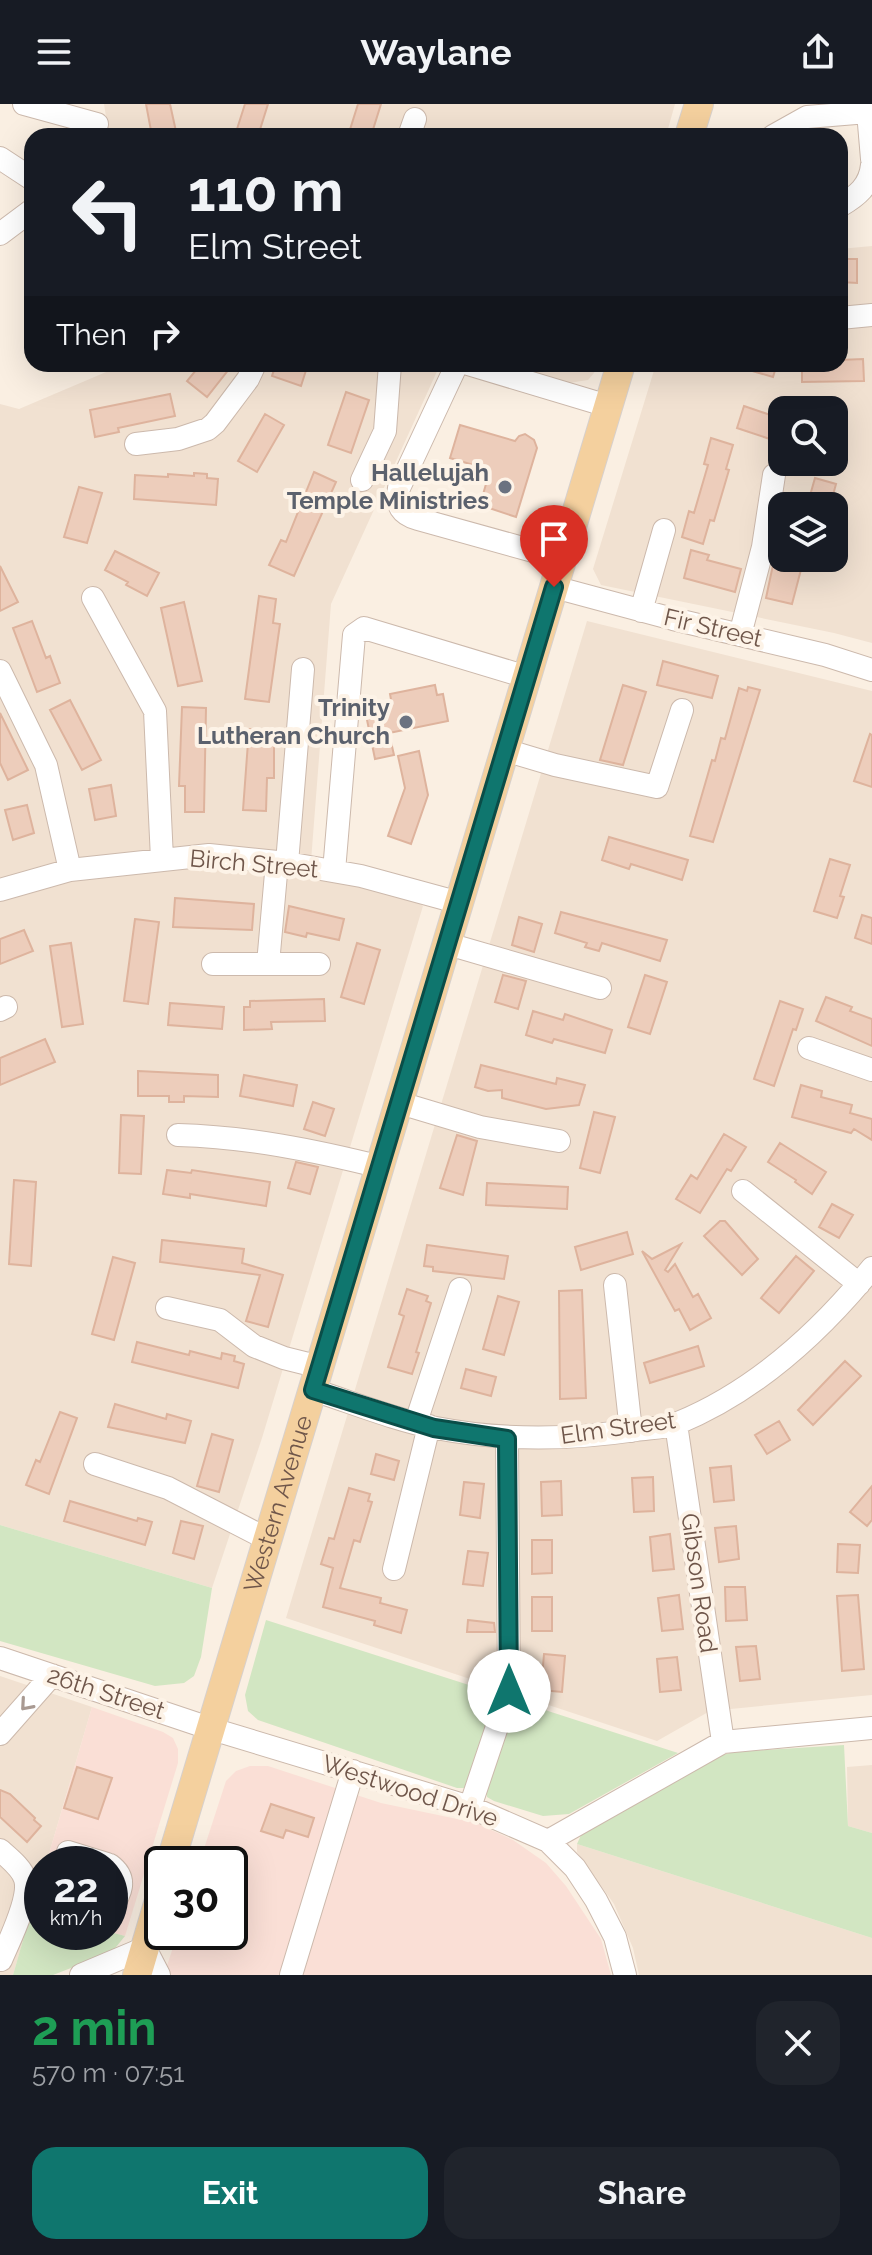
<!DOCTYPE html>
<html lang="en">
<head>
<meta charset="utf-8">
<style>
	:root { --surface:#171b24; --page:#20242c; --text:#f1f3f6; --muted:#9ea1a6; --accent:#0f766e }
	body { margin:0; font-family:Raleway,sans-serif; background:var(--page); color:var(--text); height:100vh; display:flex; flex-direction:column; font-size:30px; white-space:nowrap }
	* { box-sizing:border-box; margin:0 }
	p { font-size:26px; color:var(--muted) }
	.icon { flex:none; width:44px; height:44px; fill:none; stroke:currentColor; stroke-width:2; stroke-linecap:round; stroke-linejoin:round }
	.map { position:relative; height:1871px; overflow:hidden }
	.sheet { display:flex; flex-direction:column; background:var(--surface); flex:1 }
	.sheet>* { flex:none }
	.banner { position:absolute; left:24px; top:24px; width:824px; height:244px; border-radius:24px; box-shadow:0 8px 32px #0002; background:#171b24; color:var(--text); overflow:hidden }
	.fabs { position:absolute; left:768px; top:292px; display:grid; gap:16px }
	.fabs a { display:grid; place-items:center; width:80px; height:80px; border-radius:16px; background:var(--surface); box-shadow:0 8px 32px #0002; font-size:40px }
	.speed { position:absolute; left:24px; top:1742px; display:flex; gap:16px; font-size:40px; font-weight:700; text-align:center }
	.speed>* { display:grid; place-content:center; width:104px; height:104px; border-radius:50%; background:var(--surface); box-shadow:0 8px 32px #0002; line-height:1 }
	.speed small { font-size:20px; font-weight:400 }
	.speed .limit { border:4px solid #111; border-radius:12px; background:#fff; color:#111 }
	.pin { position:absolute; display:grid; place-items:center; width:68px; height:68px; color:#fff; margin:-82px -34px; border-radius:50% 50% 50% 0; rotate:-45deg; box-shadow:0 0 8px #0007 }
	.pin .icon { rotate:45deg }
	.me { position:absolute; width:88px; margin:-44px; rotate:0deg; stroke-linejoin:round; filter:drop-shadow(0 0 6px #0008) }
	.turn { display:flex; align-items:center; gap:28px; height:168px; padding:0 32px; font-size:36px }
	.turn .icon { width:104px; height:104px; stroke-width:2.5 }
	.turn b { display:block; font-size:56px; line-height:68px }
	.then { display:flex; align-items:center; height:76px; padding:0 32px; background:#0003; gap:16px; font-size:30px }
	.round { display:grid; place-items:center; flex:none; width:84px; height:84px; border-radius:24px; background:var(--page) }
	.headline { display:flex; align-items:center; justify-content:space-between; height:136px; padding:0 32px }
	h1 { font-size:48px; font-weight:700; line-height:60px; color:#1e9e55 }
	.cta { display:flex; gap:16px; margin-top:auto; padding:16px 32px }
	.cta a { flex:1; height:92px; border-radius:24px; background:var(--accent); color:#fff; font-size:32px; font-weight:700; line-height:92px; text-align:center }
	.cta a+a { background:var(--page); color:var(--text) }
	header { display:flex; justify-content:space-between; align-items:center; height:104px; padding:0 32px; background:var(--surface); font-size:36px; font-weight:700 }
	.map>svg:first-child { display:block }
</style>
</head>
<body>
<header><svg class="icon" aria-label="menu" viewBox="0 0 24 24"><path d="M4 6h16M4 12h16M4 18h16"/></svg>Waylane<svg class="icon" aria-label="share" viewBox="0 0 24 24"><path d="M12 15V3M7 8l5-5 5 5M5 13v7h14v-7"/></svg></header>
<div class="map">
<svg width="872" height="1871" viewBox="0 0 872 1871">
	<rect width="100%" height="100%" fill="#faefe2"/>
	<!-- residential -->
	<path fill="#f1e1d1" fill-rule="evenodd" d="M104,0h571l-9,32h-557z
		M872,142v397l-38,-10 -233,-48 -8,-16 63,-205h184v-115zM782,306h52v52h-52zM782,402h52v52h-52z
		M125,260h303l11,3 -108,237 -21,270 103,25 10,7 -161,532 -50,150 -212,-63v-1121l19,5z
		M502,260h95l-3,9 -6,7 -19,3z
		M587,517l285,70v1004l-162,16 -53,30 -371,-123z
		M0,1572l92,31 -46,157h-4v12l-29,99h-13z
		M872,1661v68l-24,-7 -1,-59z
		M577,1740l295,94v37h-233l-6,-27 -19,-44 -37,-52z"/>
	<!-- commercial -->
	<path fill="#fadfd6" d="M92,1603l71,25 10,6 5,11v14l-53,173 -15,-4v-68h-64z
		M250,1662h18l113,37 95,20 37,17 33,23 20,23 35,53 10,36h-447l14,-43h52v-68h-31l27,-83 10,-10z"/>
	<!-- green -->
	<path fill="#d2e6c2" d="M0,1421l212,63 -11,69 -7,19 -10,7 -29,3 -155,-45z
		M266,1516l231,74 -28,88 -5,6h-7l-199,-68 -10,-9 -3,-16z
		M514,1596l164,53 -109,61 -26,2 -49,-15 -7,-4 -1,-9z
		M844,1641l4,81 24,7v105l-295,-94 4,-9 12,-9 130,-71 10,-3z
		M32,1805l10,3v20h68l15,4 -13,16 -59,23h-40z"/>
	<!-- building -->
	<path fill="#edcdbb" stroke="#deb39d" stroke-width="2" d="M146,0h24l7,32h-25z
		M245,0h23l-10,32 -21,-7z
		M358,0h23l-10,32h-23z
		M840,155h17v24l-17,-1z
		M863,255l1,22 -62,1v-18h38v-4z
		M201,260h32l-26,33 -20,-16z
		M276,260h32l-7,22 -29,-10z
		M740,260h37l-4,13 -34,-10z
		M346,288l23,8 -18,53 -23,-8z
		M170,290l5,22 -57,12 1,4 -24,5 -5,-27z
		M744,302l38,13v24l-45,-15z
		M265,310l19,11 -27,47 -19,-11z
		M460,321l55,16 4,-5 6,-2 9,6 3,8 -21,69 -36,-12 10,-35 -40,-12z
		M711,334l22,7 -7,24 3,1 -15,51 -4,-1 -7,24 -21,-7 7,-26 5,2 14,-48 -4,-1z
		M314,368l22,10 -42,94 -25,-11 12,-25 5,2z
		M194,369l13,1v4l11,1 -2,26 -82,-6 1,-24 33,2v-3l26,2z
		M815,374l21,6 -6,22h-23z
		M79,383l23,6 -15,50 -23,-6z
		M777,442l5,1v11h22l-12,46 -26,-6z
		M691,446l18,5 -2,5 34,9 -6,23 -51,-14z
		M115,447l44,22 -12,23 -21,-11 2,-3 -23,-12z
		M0,462l18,36 -18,9z
		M259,492l17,3 -3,24 7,1 -11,78 -24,-3z
		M184,498l18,79 -24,5 -17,-78z
		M32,517l14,37 4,-2 10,27 -23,9 -24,-64z
		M663,557l55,15 -6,22 -55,-13z
		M435,581l2,10 6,-1 5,27 -59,12 5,22 -19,4 -10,-49 27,-5 -2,-11z
		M623,581l23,7 -23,73 -23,-5z
		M748,583l12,3 -47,152 -23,-6 22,-76 3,1 6,-23 4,1 14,-51 8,3z
		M70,596l31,60 -19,10 -32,-60z
		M182,603l24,1 -2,104h-19v-26h-6z
		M0,609l28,57 -20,10 -8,-17z
		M249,625l25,1v48h-7l-1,33 -23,-1z
		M870,630l2,1v52l-18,-6z
		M419,647l9,44 -17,49 -23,-8 17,-48 -7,-32z
		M111,681l5,31 -21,4 -6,-31z
		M27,701l7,28 -21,7 -8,-30z
		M609,733l79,23 -6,20 -51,-16 -2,5 -27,-9z
		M830,755l20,6 -10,31 4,1 -7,21 -23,-7z
		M175,794l79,6 -2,26 -79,-3z
		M289,802l55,13 -5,21 -32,-7 -1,4 -21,-5z
		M561,808l106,28 -7,21 -58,-18 -3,8 -14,-4 2,-4 -32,-10z
		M862,811l10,3v26l-17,-6z
		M519,813l23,7 -8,28 -22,-7z
		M135,815l24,3 -11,82 -24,-3z
		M24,826l9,21 -33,13v-25z
		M71,839l12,81 -21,3 -12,-81z
		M357,839l23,7 -16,54 -23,-7z
		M503,871l23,6 -8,28 -23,-7z
		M645,871l22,7 -17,52 -22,-7z
		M826,893l26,10 -2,4 22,8v27l-56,-25z
		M324,895l1,22 -54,1 1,7 -28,1v-23h6v-6z
		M780,897l23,8 -7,21 -3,-1 -19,57 -20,-7z
		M170,899l54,4 -2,22 -54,-4z
		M533,907l30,9 2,-6 47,16 -7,23 -51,-14 -2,4 -26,-8z
		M45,935l10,23 -55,23v-27z
		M481,961l75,19 1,-6 28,7 -6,20 -33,4 -44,-11v-8l-14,1 -13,-4z
		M138,967l80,4v22l-34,-1v6h-15v-6h-31z
		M244,971l53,10 -4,21 -53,-10z
		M801,981l21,6 -1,6 31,8 -2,8 22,6v21l-18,-11 -3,4 -59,-16z
		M313,998l21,7 -9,27 -21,-7z
		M594,1008l21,5 -15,56 -20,-5z
		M121,1011l23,1 -3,58 -22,-1z
		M724,1030l22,13 -15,24 -4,-2 -27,44 -24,-14 15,-24 6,4z
		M457,1031l20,6 -14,54 -23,-7z
		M780,1039l46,29 -14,22 -17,-12 1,-2 -28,-18z
		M296,1058l22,5 -8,27 -22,-6z
		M167,1066l24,3 1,-3 78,12 -4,24 -76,-12v4l-27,-4z
		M14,1076l22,2 -5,84 -22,-2z
		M487,1079l81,4 -1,22 -81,-4z
		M832,1100l21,11 -14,23 -20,-11z
		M720,1117h5l33,38 -16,16 -38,-39z
		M627,1128l6,22 -52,16 -6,-23z
		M162,1136l82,9 -2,14 41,12 -15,52 -22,-6 14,-46 -100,-13z
		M681,1140l-16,26 3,2 7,-8 18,33 5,-3 13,24 -21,12 -11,-21 -4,2 -33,-60 10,8z
		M427,1141l81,11 -4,23 -71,-8v-4l-9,-1z
		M796,1152l18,15 -35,42 -18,-15z
		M113,1153l22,6 -21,77 -22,-6z
		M407,1185l21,7 -2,5 5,2 -15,49 3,1 -7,21 -24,-7 16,-51 -5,-2z
		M582,1186l4,108 -26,1 -1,-108z
		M498,1192l21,6 -15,53 -21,-6z
		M137,1238l52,13 1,-4 31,8 1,-6 13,3 -1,5 10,3 -6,24 -106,-26z
		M698,1242l6,20 -54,17 -6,-20z
		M845,1257l16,15 -48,49 -15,-15z
		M466,1265l30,8 -5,19 -30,-8z
		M115,1300l51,15 1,-5 24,7 -6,22 -77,-16z
		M60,1308l17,6 -28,76 -23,-9 10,-25 4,2z
		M779,1317l11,19 -23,14 -12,-19z
		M212,1330l21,6 -14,52 -22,-6z
		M376,1350l23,7 -5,19 -23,-6z
		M731,1362l3,34 -20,2 -4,-34z
		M653,1373l1,34 -20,1 -2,-34z
		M561,1377l1,34 -20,1 -1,-34z
		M464,1378l20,2 -4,34 -20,-3z
		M872,1382v34l-5,6 -17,-14z
		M349,1384l21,6 -2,7 4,1 -12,40 -6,-2 -14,48 41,10 -1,5 27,7 -6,23 -27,-8 1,-4 -52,-14 10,-39 -12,-4 8,-26 5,1z
		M70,1397l67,20 1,-3 14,4 -7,23 -81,-24z
		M181,1417l22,5 -9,33 -21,-6z
		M736,1422l3,33 -20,3 -4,-34z
		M670,1430l4,35 -21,2 -3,-34z
		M532,1436h20v33l-20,1z
		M838,1440l22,1 -2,28 -21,-1z
		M468,1447l20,2 -5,33 -20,-2z
		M725,1483h20l2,33 -21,1z
		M679,1491l4,34 -21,2 -4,-33z
		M858,1491l6,74 -22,2 -5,-75z
		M532,1493h20v34h-20z
		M468,1516l26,3 1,9h-28z
		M756,1542l4,33 -20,2 -4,-34z
		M544,1550l21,2 -3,36 -21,-2z
		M677,1553l4,33 -21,2 -3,-33z
		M77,1663l35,11 -14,41 -34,-11z
		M0,1686l10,4 25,24 -1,2 7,6 -14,16 -27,-25z
		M271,1700l43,14 -6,19 -22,-7 -3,8 -22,-7z"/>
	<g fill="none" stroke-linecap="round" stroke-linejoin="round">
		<!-- minor casing -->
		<g stroke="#ccb9ac" stroke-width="24">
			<path id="minor" d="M24,0l73,20
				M868,8l4,47
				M409,32l6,-17
				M773,32l34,-19 61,-5v-8
				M0,54l32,21
				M840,102c17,-10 30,-20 32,-41
				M0,130l32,-24
				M840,214l32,-3
				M457,260l-58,124c-3,18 2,26 19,31l144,40
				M468,260l140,42
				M136,340l42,-5 30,-10 7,-6 33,-44 7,-15
				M362,376l23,-49 5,-67
				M554,483l119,32 152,36 47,15
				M93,494l62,113 7,148
				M641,507l23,-81
				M740,531l23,-88 11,-72
				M0,567l46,94 24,105
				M505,646l50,15 102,22 25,-77
				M287,759l16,-194
				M334,767l20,-236 10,-7 163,49
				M0,786l70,-20 139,-15 78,8 74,13 99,27
				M448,840l152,44
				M213,860h106
				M268,860l9,-102
				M0,906l6,-3
				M809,944l63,22
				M400,999l80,24 79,14
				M178,1031c69,2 135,15 203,32
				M743,1087l116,93
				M615,1181l16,146
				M167,1204l53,12 34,26 30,12 36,9
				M313,1286c41,13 82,30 123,38 67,13 133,12 200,2 14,-2 30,-2 42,-7 78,-32 142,-91 194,-155
				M416,1318l44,-133
				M676,1320l47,318
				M95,1360l73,24 101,52
				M394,1465l35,-143
				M0,1554l212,71 258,78 78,34 27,27 21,32 19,37 10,38
				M0,1630l52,-59
				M470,1703l39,-116 -2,-252
				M548,1737l175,-99 149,-14
				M0,1746c9,8 22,18 25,29 6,19 -16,62 -24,81
				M65,1760l3,-12 39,12
				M110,1761c19,14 10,29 0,46
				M81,1871l64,-27 14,27
				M291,1871l62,-204"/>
		</g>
		<!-- major casing -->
		<g stroke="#d7d0cc" stroke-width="30">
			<g id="major">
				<path d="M689,32l10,-32"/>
				<path id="s1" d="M170,1760l451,-1500"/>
				<path d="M137,1871l25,-85"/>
			</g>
		</g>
		<!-- minor -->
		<use href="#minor" stroke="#fff" stroke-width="22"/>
		<!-- major -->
		<use href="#major" stroke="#f4d09e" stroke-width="28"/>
	</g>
	<!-- one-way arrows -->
	<defs><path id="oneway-chevron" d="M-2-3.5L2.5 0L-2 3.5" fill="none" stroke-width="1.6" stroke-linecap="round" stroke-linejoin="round" transform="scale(2)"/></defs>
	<use stroke="#a99a92" href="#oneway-chevron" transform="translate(26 1601) rotate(131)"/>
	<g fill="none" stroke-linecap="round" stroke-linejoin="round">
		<!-- route casing -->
		<g stroke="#0a4d48" stroke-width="20">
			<path id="route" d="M509,1587l-2,-252 -73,-11 -121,-38 241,-803"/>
		</g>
		<!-- route -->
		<use href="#route" stroke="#0f766e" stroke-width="14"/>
	</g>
	<!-- markers -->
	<g fill="#6b7280" stroke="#fdf3e7" stroke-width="3">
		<circle cx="505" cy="383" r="8"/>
		<circle cx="406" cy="618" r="8"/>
	</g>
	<g text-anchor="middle" stroke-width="8" stroke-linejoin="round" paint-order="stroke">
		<!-- worship labels -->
		<g font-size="24" font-weight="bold" fill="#5b616d" stroke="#fdf3e7" text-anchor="end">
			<text x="489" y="377">Hallelujah<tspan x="489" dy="28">Temple Ministries</tspan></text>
			<text x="390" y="612">Trinity<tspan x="390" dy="28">Lutheran Church</tspan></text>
		</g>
		<!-- street labels -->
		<g font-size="24" fill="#6f564a" stroke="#fdf3e7">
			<text transform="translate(713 524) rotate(13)" y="8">Fir Street</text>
			<text transform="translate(254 760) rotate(5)" y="8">Birch Street</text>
			<text transform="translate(618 1324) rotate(-8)" y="8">Elm Street</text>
			<text dy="8" stroke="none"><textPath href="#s1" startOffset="376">Western Avenue</textPath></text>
			<text transform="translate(699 1479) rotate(82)" y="8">Gibson Road</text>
			<text transform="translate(106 1589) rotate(18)" y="8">26th Street</text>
			<text transform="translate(410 1687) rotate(18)" y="8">Westwood Drive</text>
		</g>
	</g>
</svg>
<div class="fabs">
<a><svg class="icon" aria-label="search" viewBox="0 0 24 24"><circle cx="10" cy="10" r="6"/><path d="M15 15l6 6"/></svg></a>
<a><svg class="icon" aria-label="layers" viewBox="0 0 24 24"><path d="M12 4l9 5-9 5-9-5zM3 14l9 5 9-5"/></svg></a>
</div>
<div class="speed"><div>22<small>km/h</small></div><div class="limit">30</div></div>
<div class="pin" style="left:554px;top:483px;background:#d93025"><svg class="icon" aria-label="arrive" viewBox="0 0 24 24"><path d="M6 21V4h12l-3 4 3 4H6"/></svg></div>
<svg class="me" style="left:509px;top:1587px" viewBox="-20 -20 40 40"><circle r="19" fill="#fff"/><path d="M0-13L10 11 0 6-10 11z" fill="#0f766e"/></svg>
<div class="banner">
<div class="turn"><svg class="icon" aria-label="left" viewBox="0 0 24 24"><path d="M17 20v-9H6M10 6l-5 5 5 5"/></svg><div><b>110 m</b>Elm Street</div></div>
<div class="then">Then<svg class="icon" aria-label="right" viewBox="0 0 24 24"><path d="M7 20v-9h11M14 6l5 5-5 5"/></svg></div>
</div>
</div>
<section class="sheet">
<div class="headline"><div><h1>2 min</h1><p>570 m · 07:51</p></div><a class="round"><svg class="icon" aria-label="close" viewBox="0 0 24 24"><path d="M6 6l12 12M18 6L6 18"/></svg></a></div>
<div class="cta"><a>Exit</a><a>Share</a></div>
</section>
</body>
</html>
